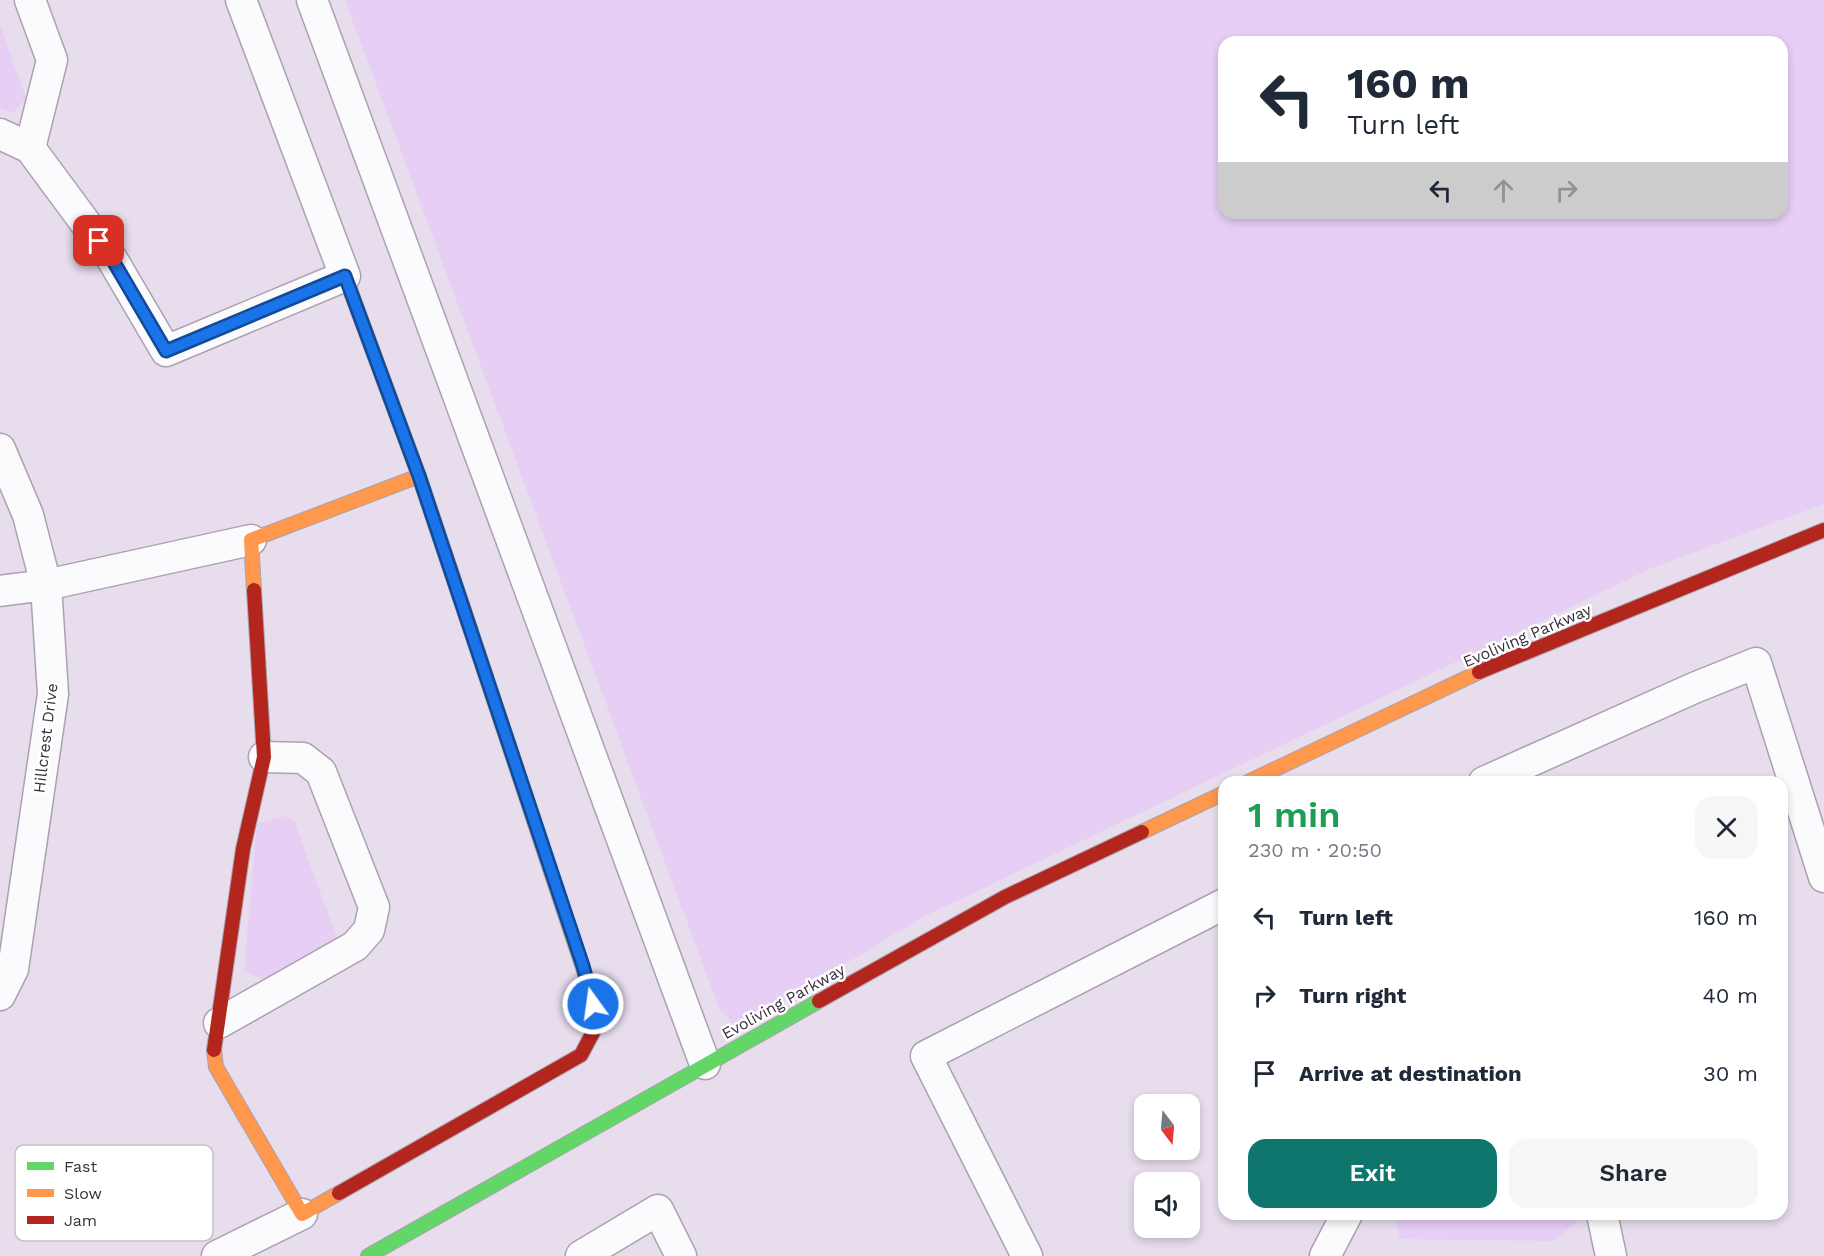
<!DOCTYPE html>
<html lang="en">
<head>
<meta charset="utf-8">
<style>
	:root { --surface:#fff; --page:#f6f6f7; --text:#1f2937; --muted:#747a83; --accent:#0f766e }
	body { margin:0; font-family:"Work Sans",sans-serif; background:var(--page); color:var(--text); height:100vh; display:flex; flex-direction:column; font-size:22px; white-space:nowrap }
	* { box-sizing:border-box; margin:0 }
	p { font-size:20px; color:var(--muted) }
	.icon { flex:none; width:33px; height:33px; fill:none; stroke:currentColor; stroke-width:2; stroke-linecap:round; stroke-linejoin:round }
	.map { position:relative; flex:1; overflow:hidden }
	.details { position:absolute; left:1218px; top:776px; width:570px; height:444px; display:flex; flex-direction:column; background:var(--surface); border-radius:18px; box-shadow:0 3px 9px #0003 }
	.details>* { flex:none }
	.hud { position:absolute; left:1218px; top:36px; width:570px; height:183px; border-radius:18px; box-shadow:0 3px 9px #0003; background:#fff; color:var(--text); overflow:hidden }
	.needle { width:39px; rotate:164deg }
	.controls { position:absolute; left:1134px; top:1094px; display:grid; gap:12px }
	.controls a { display:grid; place-items:center; width:66px; height:66px; border-radius:12px; background:var(--surface); box-shadow:0 3px 9px #0003; font-size:30px }
	.pin { position:absolute; display:grid; place-items:center; width:51px; height:51px; color:#fff; margin:-26px; border-radius:12px; box-shadow:0 3px 9px #0006 }
	.me { position:absolute; width:66px; margin:-33px; rotate:346deg; stroke-linejoin:round; filter:drop-shadow(0 0 4px #0008) }
	.turn { display:flex; align-items:center; gap:21px; height:126px; padding:0 30px; font-size:27px }
	.turn .icon { width:78px; height:78px; stroke-width:2.5 }
	.turn b { display:block; font-size:42px; line-height:51px }
	.lanes { display:flex; align-items:center; height:57px; padding:0 30px; background:#0003; justify-content:center; gap:30px; direction:ltr }
	.lanes .off { opacity:.35 }
	.round { display:grid; place-items:center; flex:none; width:63px; height:63px; border-radius:18px; background:var(--page) }
	.headline { display:flex; align-items:center; justify-content:space-between; height:102px; padding:0 30px }
	h1 { font-size:36px; font-weight:600; line-height:45px; color:#1e9e55 }
	.cta { display:flex; gap:12px; margin-top:auto; padding:12px 30px }
	.cta a { flex:1; height:69px; border-radius:18px; background:var(--accent); color:#fff; font-size:24px; font-weight:600; line-height:69px; text-align:center }
	.cta a+a { background:var(--page); color:var(--text) }
	ul { padding:0; list-style:none }
	li { display:flex; align-items:center; gap:18px; height:78px; padding:0 30px }
	li div { flex:1 }
	li b { display:block; font-size:22px }
	li em { font-style:normal }
	.map>svg:first-child { display:block }
</style>
</head>
<body>
<div class="map">
<svg width="1824" height="1256" viewBox="0 0 1824 1256">
	<rect width="100%" height="100%" fill="#e7dded"/>
	<!-- green -->
	<path fill="#e6cef4" fill-rule="evenodd" d="M345,0h1479v504l-172,64 -731,350 -183,111 -19,-21zM1224,42h558v171h-558z
		M0,24l26,75 -14,14 -12,-5z
		M283,816l11,5 43,116 -68,44 -25,-10 13,-147z
		M1394,1214h183l2,5 -24,22 -155,-2z"/>
	<g fill="none" stroke-linecap="round" stroke-linejoin="round">
		<!-- street casing -->
		<g stroke="#aaa2ae" stroke-width="33">
			<path id="street" d="M312,0l393,1064
				M0,134l30,14 22,-88 -22,-60
				M30,148l82,111 54,92 179,-75 -104,-276
				M0,449l28,66 18,70 7,109 -40,275 -13,26
				M0,591l46,-6 205,-45
				M1484,782l210,-94 62,-25 68,214
				M219,1023l136,-77 14,-16 5,-23 -53,-135 -18,-14 -39,-1
				M1602,1214l9,42
				M217,1256l85,-42
				M581,1256l77,-46 23,46
				M1027,1256l-101,-200 298,-152
				M1325,1256l22,-42"/>
		</g>
		<!-- fast casing -->
		<g stroke="#aaa2ae" stroke-width="16">
			<path id="fast" d="M368,1256l451,-255"/>
		</g>
		<!-- slow casing -->
		<g stroke="#aaa2ae" stroke-width="16">
			<path id="slow" d="M254,590l-3,-50 168,-64
				M471,631l115,346
				M1248,782l231,-110
				M1142,832l82,-39
				M214,1050l2,17 86,147 37,-21"/>
		</g>
		<!-- jam casing -->
		<g stroke="#aaa2ae" stroke-width="16">
			<path id="jam" d="M345,276l74,200 52,155
				M1479,672l345,-142
				M819,1001l186,-104 137,-65
				M214,1050l29,-201 21,-92 -10,-167
				M339,1193l242,-138 17,-32 -12,-46"/>
		</g>
		<!-- street -->
		<use href="#street" stroke="#fbfafc" stroke-width="30"/>
		<!-- fast -->
		<use href="#fast" stroke="#63d668" stroke-width="14"/>
		<!-- slow -->
		<use href="#slow" stroke="#ff974d" stroke-width="14"/>
		<!-- jam -->
		<use href="#jam" stroke="#b3261e" stroke-width="14"/>
	</g>
	<g fill="none" stroke-linecap="round" stroke-linejoin="round">
		<!-- route casing -->
		<g stroke="#114b97" stroke-width="15">
			<path id="route" d="M99,241l13,18 54,92 179,-75 74,200 164,490 10,38"/>
		</g>
		<!-- route -->
		<use href="#route" stroke="#1a73e8" stroke-width="10"/>
	</g>
	<g text-anchor="middle" stroke-width="5" stroke-linejoin="round" paint-order="stroke">
		<!-- street labels -->
		<g font-size="16" fill="#37303b" stroke="#fff">
			<text transform="translate(1527 635) rotate(-23)" y="6">Evoliving Parkway</text>
			<text transform="translate(45 738) rotate(-83)" y="6">Hillcrest Drive</text>
			<text transform="translate(783 1001) rotate(-29)" y="6">Evoliving Parkway</text>
		</g>
	</g>
	<!-- legend -->
	<rect x="15" y="1145" width="198" height="96" rx="9" fill="#fff" stroke="#c3c1c4" stroke-width="1.5"/>
	<rect x="27" y="1162" width="27" height="8" fill="#63d668"/>
	<rect x="27" y="1189" width="27" height="8" fill="#ff974d"/>
	<rect x="27" y="1216" width="27" height="8" fill="#b3261e"/>
	<g font-size="16" fill="#37303b">
		<text x="64" y="1172">Fast</text>
		<text x="64" y="1199">Slow</text>
		<text x="64" y="1226">Jam</text>
	</g>
</svg>
<div class="controls">
<a><svg class="needle" viewBox="-14 -14 28 28"><path d="M0-13l5 13h-10z" fill="#e53935"/><path d="M0 13l5-13h-10z" fill="#747a83"/></svg></a>
<a><svg class="icon" aria-label="sound" viewBox="0 0 24 24"><path d="M4 9h4l5-4v14l-5-4H4zM17 9q2 3 0 6"/></svg></a>
</div>
<div class="pin" style="left:99px;top:241px;background:#d93025"><svg class="icon" aria-label="arrive" viewBox="0 0 24 24"><path d="M6 21V4h12l-3 4 3 4H6"/></svg></div>
<svg class="me" style="left:593px;top:1004px" viewBox="-20 -20 40 40"><circle r="17" fill="#1a73e8" stroke="#fff" stroke-width="3"/><path d="M0-11L8 9 0 5-8 9z" fill="#fff"/></svg>
<div class="hud">
<div class="turn"><svg class="icon" aria-label="left" viewBox="0 0 24 24"><path d="M17 20v-9H6M10 6l-5 5 5 5"/></svg><div><b>160 m</b>Turn left</div></div>
<div class="lanes"><svg class="icon" aria-label="left" viewBox="0 0 24 24"><path d="M17 20v-9H6M10 6l-5 5 5 5"/></svg><svg class="icon off" aria-label="ahead" viewBox="0 0 24 24"><path d="M12 20V5M6 11l6-6 6 6"/></svg><svg class="icon off" aria-label="right" viewBox="0 0 24 24"><path d="M7 20v-9h11M14 6l5 5-5 5"/></svg></div>
</div>
<section class="details">
<div class="headline"><div><h1>1 min</h1><p>230 m · 20:50</p></div><a class="round"><svg class="icon" aria-label="close" viewBox="0 0 24 24"><path d="M6 6l12 12M18 6L6 18"/></svg></a></div>
<ul>
<li><svg class="icon" aria-label="left" viewBox="0 0 24 24"><path d="M17 20v-9H6M10 6l-5 5 5 5"/></svg><div><b>Turn left</b></div><em>160 m</em></li>
<li><svg class="icon" aria-label="right" viewBox="0 0 24 24"><path d="M7 20v-9h11M14 6l5 5-5 5"/></svg><div><b>Turn right</b></div><em>40 m</em></li>
<li><svg class="icon" aria-label="arrive" viewBox="0 0 24 24"><path d="M6 21V4h12l-3 4 3 4H6"/></svg><div><b>Arrive at destination</b></div><em>30 m</em></li>
</ul>
<div class="cta"><a>Exit</a><a>Share</a></div>
</section>
</div>
</body>
</html>
